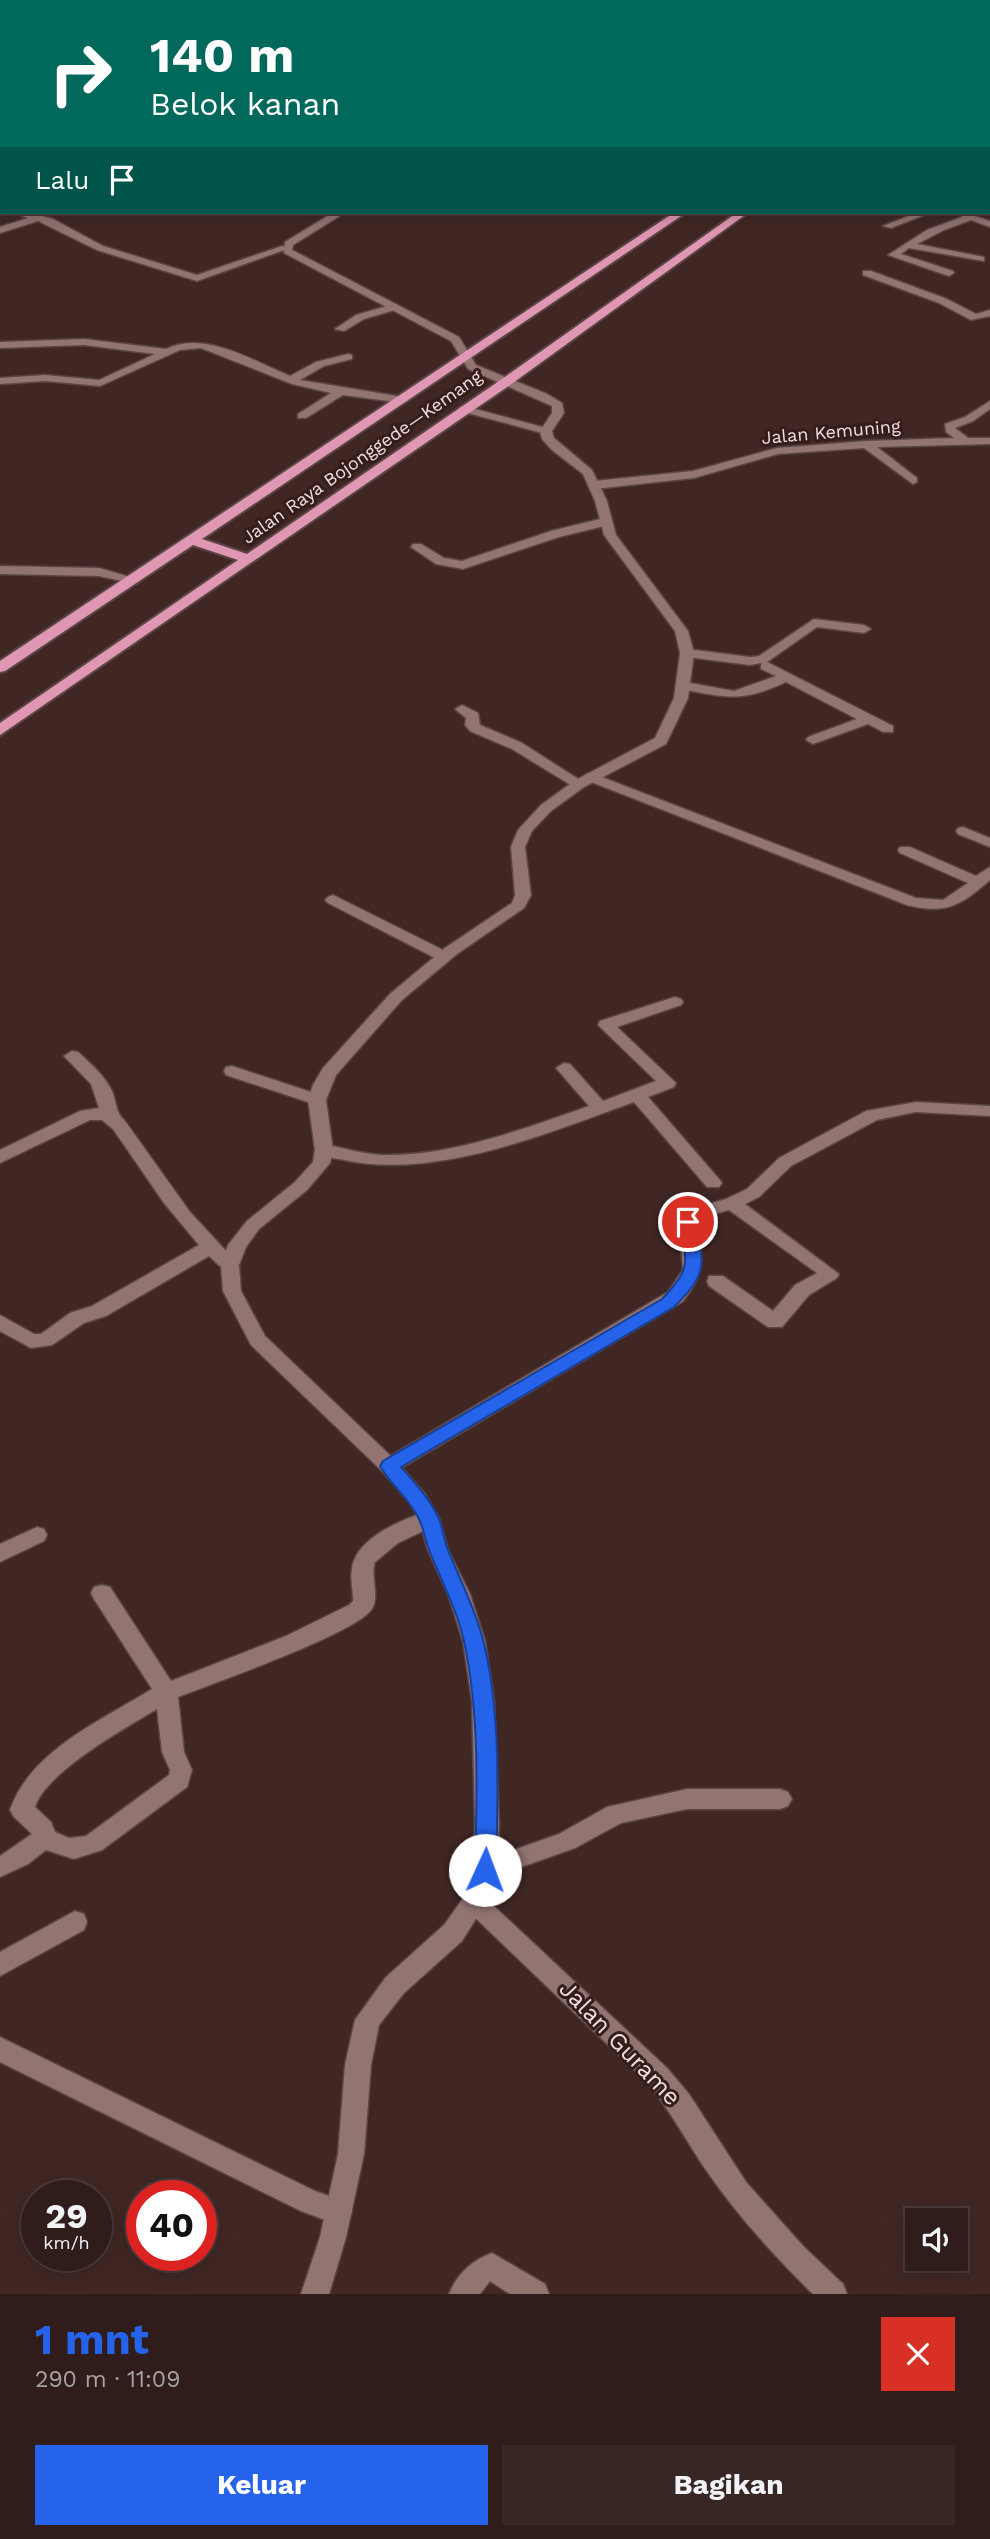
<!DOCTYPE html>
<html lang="id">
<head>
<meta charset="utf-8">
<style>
	:root { --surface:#301d1b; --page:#382624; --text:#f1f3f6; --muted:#a8a2a3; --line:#4b3b3a; --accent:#2563eb }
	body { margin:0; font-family:"Work Sans",sans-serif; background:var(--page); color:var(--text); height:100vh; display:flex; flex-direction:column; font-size:26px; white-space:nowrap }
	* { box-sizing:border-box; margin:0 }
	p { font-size:23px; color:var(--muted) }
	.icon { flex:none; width:38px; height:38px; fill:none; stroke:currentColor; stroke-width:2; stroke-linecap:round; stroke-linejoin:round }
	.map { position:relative; height:2294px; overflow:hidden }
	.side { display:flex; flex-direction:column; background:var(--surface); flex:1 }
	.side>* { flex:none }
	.hud { position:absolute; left:0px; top:0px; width:990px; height:214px; box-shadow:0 4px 18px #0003,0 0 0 2px var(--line); background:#00695c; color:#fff; overflow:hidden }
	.fabs { position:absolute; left:905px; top:2208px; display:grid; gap:14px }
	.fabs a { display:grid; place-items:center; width:63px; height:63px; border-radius:0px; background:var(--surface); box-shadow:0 4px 18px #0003,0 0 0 2px var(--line); font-size:35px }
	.speed { position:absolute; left:21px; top:2180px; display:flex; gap:14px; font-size:35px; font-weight:700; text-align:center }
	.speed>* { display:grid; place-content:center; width:91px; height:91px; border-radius:50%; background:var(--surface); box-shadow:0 4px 18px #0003,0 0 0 2px var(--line); line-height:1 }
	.speed small { font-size:18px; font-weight:400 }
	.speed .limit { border:10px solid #d22; background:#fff; color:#111 }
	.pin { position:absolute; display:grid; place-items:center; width:60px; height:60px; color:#fff; margin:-30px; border:4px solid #fff; border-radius:50%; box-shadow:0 2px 7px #0007 }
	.me { position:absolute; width:77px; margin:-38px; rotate:2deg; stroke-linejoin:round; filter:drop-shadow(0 0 5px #0008) }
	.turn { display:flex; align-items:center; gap:24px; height:147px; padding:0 35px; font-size:32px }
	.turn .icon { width:91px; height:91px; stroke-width:2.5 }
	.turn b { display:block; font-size:49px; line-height:60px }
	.then { display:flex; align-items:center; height:66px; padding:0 35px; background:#0003; gap:14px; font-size:26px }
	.round { display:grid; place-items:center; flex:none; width:74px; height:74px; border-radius:0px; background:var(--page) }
	.headline { display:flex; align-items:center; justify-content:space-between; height:119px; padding:0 35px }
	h1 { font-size:42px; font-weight:700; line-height:52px; color:var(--accent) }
	.action { display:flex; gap:14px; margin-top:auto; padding:14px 35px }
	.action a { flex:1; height:80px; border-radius:0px; background:var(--accent); color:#fff; font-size:28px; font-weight:700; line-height:80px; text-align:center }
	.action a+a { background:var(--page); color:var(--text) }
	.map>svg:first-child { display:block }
</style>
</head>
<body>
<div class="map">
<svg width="990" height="2294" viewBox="0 0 990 2294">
	<rect width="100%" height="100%" fill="#402724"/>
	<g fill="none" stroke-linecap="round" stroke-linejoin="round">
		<!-- minor casing -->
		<g stroke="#5a4543" stroke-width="3">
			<path id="minor" d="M4,0h11l-13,2z
				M193,0h14l-17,2z
				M249,0l15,2h-13z
				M307,0h12l-14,2z
				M505,0h11l-13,2z
				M608,0l16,2h-14z
				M0,31h2v5h-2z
				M2,144v6l-2,1v-6z
				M0,169h2v6h-2z
				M990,199v7h-1v-6z
				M0,202h2v6h-2z
				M12,212h15l26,7 50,27 94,29 85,-29 8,2 -93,33 -100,-31 -59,-29 -38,12v-6l28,-9z
				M919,212h13l-41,16 -8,-2z
				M961,212l29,9v6l-19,-7 -27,10 -27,14 67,13v4l-75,-13 -8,6 52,17 1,2 -5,3 -61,-21 39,-25 35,-13z
				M863,271h8l76,28 29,15 14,-4v6l-19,4 -32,-17 -76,-28z
				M394,304l4,1v4l-34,10 -20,12 -9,-2 21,-14z
				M84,339l82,10c39,-19 87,12 124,27l26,-14 32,-8 4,1v4l-28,7 -24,14 103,17 6,3 -6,3 -60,-8 -37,23h-8v-4l33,-21 -39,-9 -91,-36 -21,2 -80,36 -55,-5 -45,3v-6l45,-3 54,5 56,-26 -71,-9 -84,3v-6z
				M990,401v8l-17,12 -18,7 13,10h22v6l-113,3 40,31v4l-4,2 -49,-36 -86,6 -84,24 -100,11 -6,-4 6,-4 99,-10 84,-23 89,-7 88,-3 -8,-6 -1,-8 20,-7z
				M464,406l86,23 2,2 -6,3 -86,-23v-4z
				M604,518l6,4 -2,3 -49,12 -96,32 -27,-5 -25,-17 2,-3h8l23,14 18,3 89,-30z
				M0,566l99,2 38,11 -6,4 -32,-7 -99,-2z
				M814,619l50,6 7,4 -7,4 -47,-6 -50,35 126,64v6h-10l-15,-8 -55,20 -7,-4 2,-3 49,-18 -71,-37c-43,20 -56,16 -101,8l-7,-4 7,-4 49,9 42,-15 -15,-7v-6l-11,2 -63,-8 -7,-4 7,-4 63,8 9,-1z
				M462,705l16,8 2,12 42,18 64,41 -2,3h-10l-62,-38 -42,-18 -5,-6 1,-7 -11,-9z
				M591,773l325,125 27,2 25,-17 -68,-30 -2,-3 2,-3h10l66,29 14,-9v13c-29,25 -43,35 -83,25l-321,-125v-6z
				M963,827l27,11v9l-32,-13 -2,-3 2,-3z
				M333,895l118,59 2,3 -8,5 -6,-2 -111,-57 -3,-3 3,-3z
				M675,997l6,2 2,3 -2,3 -64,22 59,56 -2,4 -26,10 71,82 3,4 -3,4h-12l-73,-85c-86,31 -198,78 -290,58 -9,-2 -23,-2 -29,-10l9,-6c19,4 39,10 59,11 69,1 141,-26 206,-49l-33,-38 8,-5 6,1 33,37 53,-20 -58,-56 2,-4z
				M72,1051l6,1c13,12 26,23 34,39 5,12 3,21 13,30l65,91 49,53 -2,4c-13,4 -19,-5 -28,-13l-103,60 -22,7 -32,22 -21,3 -31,-17v-16l34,19h7l29,-21 22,-7 107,-61 -35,-42 -51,-74 -11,-9h-12l-90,43v-13l80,-39 19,-3 -8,-24 -27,-28z
				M232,1066l91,30 3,4 -9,5 -91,-30 -2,-4 2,-4z
				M916,1102l74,4v10l-74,-4 -39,8 -86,46 -32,31 -14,7 94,70 -2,4 -28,17 -27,32h-14l-59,-41 -2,-5 2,-5h14l50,35 22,-26 22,-12 -88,-63 -29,8 -3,5c5,35 10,49 -15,79l-286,169 -7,3 -7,-3 -3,-5 3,-5 286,-169 15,-22 -4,-48 9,-12 38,-11 21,-10 32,-31 87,-47z
				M429,1511l7,2 3,6 -3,6 -38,18 -23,19c-5,14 5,34 -3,47 -17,25 -159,74 -194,88l6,55 8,18 -5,17 -85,63 -28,9 -28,-9 -18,14 -28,13v-21l32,-22 -18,-17 -4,-7c20,-59 92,-90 142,-121l-58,-90 -3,-6 3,-6 8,-2 8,2 61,94 115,-45 63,-31 4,-4c0,-11 -3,-23 -1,-33 5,-31 51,-49 77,-57zM157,1709l5,43 8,18 -1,5 -83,61 -17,2 -14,-6 -4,-10 -16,-15c11,-35 90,-79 122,-98z
				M37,1527l7,2 3,6 -3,6 -44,21v-18z
				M687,1789h93l8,3 4,7 -4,7 -8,3h-93l-66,14 -46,25 -90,32 -8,-3 -4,-7 4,-7 82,-29 48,-27z
				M474,1891l8,4 185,173 22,26 57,88 58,65 39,37 4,10h-34c-39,-38 -76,-79 -107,-124 -19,-28 -35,-58 -57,-86l-183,-175 -4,-7 4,-7z
				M75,1911l9,3 3,8 -3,8 -84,46v-24z
				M0,2037l315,154 33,12 4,9 -4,9 -9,4 -38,-14 -301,-149z
				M492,2253l53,31 4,10h-39l-20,-13 -10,13h-31c9,-21 22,-33 43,-41z"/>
		</g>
		<!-- tertiary casing -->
		<g stroke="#5a4543" stroke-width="3">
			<path id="tertiary" d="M543,0h10l-2,2z
				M334,212h12l-53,33 -1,5 167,87 17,28 71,29 15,9 2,10 -12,18 2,7 38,32 15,31 9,34 72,96 6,22 -6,45 -22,46 -82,43 -33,24 -19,20 -7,16 6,48 -7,13 -67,46 -55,46 -66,75 -10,25 7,50 -3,13 -23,27 -48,39 -13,18 -7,18 2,26 24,45 131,125 29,33 14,25 9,31 22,44 15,47 9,60 5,122 -2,47 -15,39 -20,32 -58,52 -25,32 -8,40 -7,89 -18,83 -17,57h-28l19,-57 18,-83 7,-89 10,-45 31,-43 58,-52 20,-28 9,-27 2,-47 -3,-122 -9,-60 -15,-47 -20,-44 -9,-31 -8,-15 -29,-33 -131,-126 -28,-54 -2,-26 7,-20 19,-24 48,-39 18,-20 2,-12 -7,-50 5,-15 10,-17 67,-74 55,-46 67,-45 3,-8 -4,-48 7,-17 23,-25 33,-24 81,-43 19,-40 6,-45 -5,-22 -71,-96 -9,-34 -12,-27 -31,-24 -10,-11 -2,-8 12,-18v-7l-84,-37 -17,-28 -167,-88 1,-11z"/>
		</g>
		<!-- trunk casing -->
		<g stroke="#5a4543" stroke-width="4">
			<path id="trunk" d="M990,40v6l-1,1v-6z
				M675,212h12l-485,327 45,15 255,-175 236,-167h11l-239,173 -510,350v-12l238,-163 -45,-15 -188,126 -5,1v-11z"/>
		</g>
		<!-- minor -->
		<use href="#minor" fill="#927471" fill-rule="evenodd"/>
		<!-- tertiary -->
		<use href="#tertiary" fill="#927471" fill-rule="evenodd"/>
		<!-- trunk -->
		<use href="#trunk" fill="#e097b4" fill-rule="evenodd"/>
	</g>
	<!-- route -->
	<path fill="#2563eb" stroke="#184099" stroke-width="2" d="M688,1216l8,6c8,46 12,50 -22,85l-273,160c14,16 29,32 38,52 4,10 5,21 9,31 12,30 27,58 35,90 18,69 15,159 13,230l-3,7 -8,2 -7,-2 -3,-7c2,-75 5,-155 -11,-229 -7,-31 -22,-59 -34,-89 -5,-11 -6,-24 -12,-35 -10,-20 -28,-33 -38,-51l3,-5 279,-162c31,-32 24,-36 18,-77z"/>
	<g text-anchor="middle" stroke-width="6" stroke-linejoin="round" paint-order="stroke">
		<!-- far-street labels -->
		<g font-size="18" fill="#efdedc" stroke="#351d1b">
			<text transform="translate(831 432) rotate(-5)" y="6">Jalan Kemuning</text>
			<text transform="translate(362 457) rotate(-35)" y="6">Jalan Raya Bojonggede—Kemang</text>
		</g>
		<!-- near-street labels -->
		<g font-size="24" fill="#efdedc" stroke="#351d1b">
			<text transform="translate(620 2043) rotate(46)" y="8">Jalan Gurame</text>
		</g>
	</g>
</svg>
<div class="fabs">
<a><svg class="icon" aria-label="sound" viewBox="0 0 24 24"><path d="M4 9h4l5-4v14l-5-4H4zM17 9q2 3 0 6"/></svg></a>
</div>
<div class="speed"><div>29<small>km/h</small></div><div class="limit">40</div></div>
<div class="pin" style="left:688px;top:1222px;background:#d93025"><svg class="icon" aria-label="arrive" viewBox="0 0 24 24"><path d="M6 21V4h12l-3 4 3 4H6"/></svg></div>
<svg class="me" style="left:485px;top:1870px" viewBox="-20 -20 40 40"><circle r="19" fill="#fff"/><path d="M0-13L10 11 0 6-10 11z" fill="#2563eb"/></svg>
<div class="hud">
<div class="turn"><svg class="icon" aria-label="right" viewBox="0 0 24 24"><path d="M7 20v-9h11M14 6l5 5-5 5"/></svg><div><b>140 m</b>Belok kanan</div></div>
<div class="then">Lalu<svg class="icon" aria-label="arrive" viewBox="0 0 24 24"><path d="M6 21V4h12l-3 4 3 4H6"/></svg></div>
</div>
</div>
<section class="side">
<div class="headline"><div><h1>1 mnt</h1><p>290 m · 11:09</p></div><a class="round" style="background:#d93025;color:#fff"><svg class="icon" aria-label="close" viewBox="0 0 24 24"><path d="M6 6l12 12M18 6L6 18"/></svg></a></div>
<div class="action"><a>Keluar</a><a>Bagikan</a></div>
</section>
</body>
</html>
